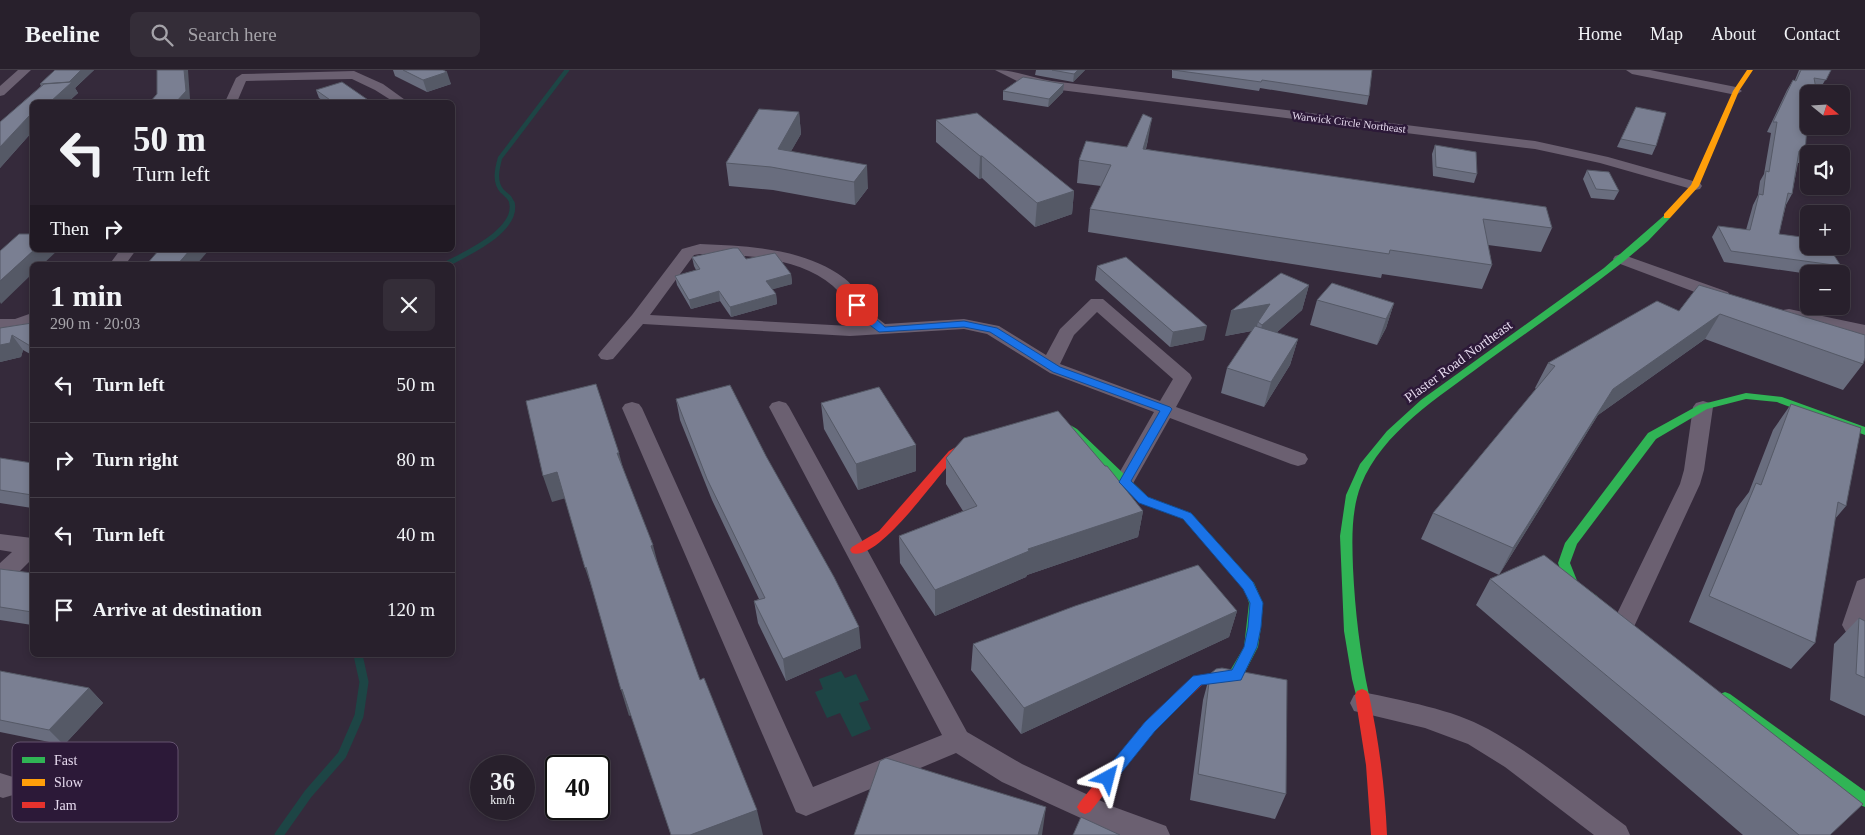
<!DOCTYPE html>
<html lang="en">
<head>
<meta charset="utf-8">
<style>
	:root { --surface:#28202c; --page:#342d38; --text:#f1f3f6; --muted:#a5a3a9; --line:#443e48 }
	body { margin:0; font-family:"Times New Roman",serif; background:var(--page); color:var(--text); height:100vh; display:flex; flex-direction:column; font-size:19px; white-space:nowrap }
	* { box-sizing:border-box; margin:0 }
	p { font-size:16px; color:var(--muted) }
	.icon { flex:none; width:28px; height:28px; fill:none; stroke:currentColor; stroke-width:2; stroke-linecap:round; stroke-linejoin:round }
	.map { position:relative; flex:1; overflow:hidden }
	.side { position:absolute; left:30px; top:192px; width:425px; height:395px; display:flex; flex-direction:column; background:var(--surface); border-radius:8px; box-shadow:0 2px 8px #0003,0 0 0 1px var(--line) }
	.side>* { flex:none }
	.banner { position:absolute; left:30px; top:30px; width:425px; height:152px; border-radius:8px; box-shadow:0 2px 8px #0003,0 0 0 1px var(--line); background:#28202c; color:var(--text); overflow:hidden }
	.needle { width:32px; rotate:108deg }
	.controls { position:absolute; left:1800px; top:15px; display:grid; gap:10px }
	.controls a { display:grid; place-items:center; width:50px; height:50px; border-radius:8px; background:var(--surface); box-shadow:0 2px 8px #0003,0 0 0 1px var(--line); font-size:25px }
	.speed { position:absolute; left:470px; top:685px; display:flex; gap:10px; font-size:25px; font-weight:700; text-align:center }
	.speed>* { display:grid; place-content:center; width:65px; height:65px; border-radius:50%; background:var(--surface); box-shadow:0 2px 8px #0003,0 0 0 1px var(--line); line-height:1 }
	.speed small { font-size:12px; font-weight:400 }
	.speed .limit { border:2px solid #111; border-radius:8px; background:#fff; color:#111 }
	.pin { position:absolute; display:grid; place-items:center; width:42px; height:42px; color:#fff; margin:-21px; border-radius:10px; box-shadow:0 2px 8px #0006 }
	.me { position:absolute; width:55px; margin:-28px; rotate:38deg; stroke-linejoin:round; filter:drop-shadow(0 0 4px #0008) }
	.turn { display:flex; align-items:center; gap:18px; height:105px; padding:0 20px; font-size:22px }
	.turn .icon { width:65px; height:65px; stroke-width:2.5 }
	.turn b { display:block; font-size:35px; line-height:42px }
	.then { display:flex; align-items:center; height:48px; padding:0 20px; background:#0003; gap:10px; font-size:19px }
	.round { display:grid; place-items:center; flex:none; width:52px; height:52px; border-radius:8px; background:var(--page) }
	.headline { display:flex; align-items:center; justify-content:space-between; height:85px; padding:0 20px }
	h1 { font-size:30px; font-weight:600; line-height:38px }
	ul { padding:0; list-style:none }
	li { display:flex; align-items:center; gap:15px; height:75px; padding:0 20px; border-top:1px solid var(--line) }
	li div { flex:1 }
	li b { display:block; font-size:19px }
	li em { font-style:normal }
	header { display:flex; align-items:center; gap:30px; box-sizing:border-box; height:70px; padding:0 25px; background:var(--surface); border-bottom:1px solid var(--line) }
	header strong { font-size:24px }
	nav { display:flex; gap:28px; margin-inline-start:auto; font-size:18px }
	.search { width:350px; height:45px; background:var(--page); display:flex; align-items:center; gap:12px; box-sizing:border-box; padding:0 18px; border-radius:8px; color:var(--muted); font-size:19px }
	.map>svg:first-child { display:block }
</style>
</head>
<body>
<header>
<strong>Beeline</strong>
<div class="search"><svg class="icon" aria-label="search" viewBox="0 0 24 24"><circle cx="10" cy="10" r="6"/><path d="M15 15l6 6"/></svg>Search here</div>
<nav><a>Home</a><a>Map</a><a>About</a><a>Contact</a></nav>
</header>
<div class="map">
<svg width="1865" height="765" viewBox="0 0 1865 765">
	<rect width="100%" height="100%" fill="#352a3b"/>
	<!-- water -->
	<path fill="#1d4545" d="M841,601l4,7 11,-4 13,26 -10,3 12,26 -19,8 -12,-24 -13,5 -12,-26 8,-3 -4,-10z"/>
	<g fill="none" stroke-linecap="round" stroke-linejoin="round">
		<!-- stream-far2 -->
		<path stroke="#1d4545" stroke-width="4.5" d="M512,134c-1,-7 -5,-8 -10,-13 -8,-9 -5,-22 -2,-33l67,-88"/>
		<!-- stream-far1 -->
		<path stroke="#1d4545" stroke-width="5.5" d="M445,195c20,-11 73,-34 67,-62"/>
		<!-- stream -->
		<path stroke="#1d4545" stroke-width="9" d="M279,765l29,-41 34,-39 17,-39 5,-34 -6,-27"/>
		<!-- street -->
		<path fill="#6b6071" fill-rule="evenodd" d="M18,0h13l-27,25 -4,1v-10z
			M995,0c20,0 38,8 57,11l483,60 73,16 92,26 2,3 -2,3 -5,1 -95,-27 -65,-14 -483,-60 -31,-6z
			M1626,0h24l86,17 6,4 -6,4 -104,-21z
			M354,1l29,13 25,18h-14l-19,-12 -23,-11 -106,2 -9,21h-12l11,-24 6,-4z
			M700,174c48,2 104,4 144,34 11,8 17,23 26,33 4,5 10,9 15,13l79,-5 35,7 47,29 14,-26 31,-30h12l87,75 2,4 -16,29 129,47 3,5 -3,5 -7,2 -7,-2 -121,-46 -39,69 -7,2 -7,-2 -3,-5 40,-70 -104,-39 -63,-39 -23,-5 -114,7 -207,-12 -30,35 -6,1 -6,-1 -3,-4 3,-4 31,-36 50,-66zM700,184c43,1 99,2 133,32 13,11 19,28 32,39l-15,1 -200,-11 44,-60zM1097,242l76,67 -13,22 -100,-37 14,-29z
			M120,180h16l-11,15h-16z
			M1621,184l107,38 2,4 -2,4h-12l-101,-38 -2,-3 2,-3z
			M1789,239l76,16v10l-82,-17 -3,-4 3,-4z
			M32,243v11l-15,5h-17v-10h15z
			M779,331l7,2 3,4 178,325 55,32 92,43 52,19 4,9h-50l-13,-5 -105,-48 -46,-29 -150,63 -10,-4 -174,-404 3,-4 7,-2 7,2 3,4 171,379 129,-52 -173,-328 3,-4z
			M1703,331l7,2 3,4 -9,63 -4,14 -68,147 -8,2 -8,-2 -4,-7 68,-140 4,-14 9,-63 3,-4z
			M0,464l32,4v21l-24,24 -8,3v-23l12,-11 -12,-2z
			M1865,508v61l-19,-7 -4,-7 15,-44z
			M1363,622c40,9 89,17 125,37 49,27 93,64 138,97l4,9h-36l-89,-68 -37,-23 -43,-16 -71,-17 -4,-8 4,-8z
			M0,703l13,4 4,9 -4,9 -10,3 -3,-1z"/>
		<!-- fast -->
		<path fill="#30b455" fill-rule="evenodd" d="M1667,143l3,1v4l-22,23 -25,21c-45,35 -93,68 -140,102 -44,33 -101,68 -122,121 -10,26 -9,55 -8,83 2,43 7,85 16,127l-2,4 -5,2 -5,-2 -5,-20 -8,-48 -4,-95 6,-41 14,-31 27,-33 34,-31 183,-132z
			M1746,323l36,4 83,30v8l-88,-33 -31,-3 -39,10 -51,30 -79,105 -7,19 8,20 19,13 2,4 -2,4c-9,2 -22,-8 -28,-14 -6,-7 -8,-19 -11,-27l7,-20 83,-110 51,-28z
			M1060,349l17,10 71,68 43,16 63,70 9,20 -2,24 -3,20 -17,33 -5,2 -7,-2 -2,-4 17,-29 5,-44 -5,-15 -61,-69 -43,-16 -71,-68 -14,-12 1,-2z
			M1725,622l5,2 135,97v16l-5,-2 -140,-103 -2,-4 2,-4z"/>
		<!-- slow -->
		<path fill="#ff9f0a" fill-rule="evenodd" d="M1747,0h6l-14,21 -40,95 -29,32h-6v-4l27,-29 42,-94z"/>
		<!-- jam -->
		<path fill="#e5322d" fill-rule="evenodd" d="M975,366l6,4 -2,3c-7,4 -16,8 -23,14 -19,18 -77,105 -104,96l-2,-3 2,-3 27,-16 70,-80z
			M1234,600l5,2 2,4 -2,4 -37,5 -47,45 -65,82 -5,2 -5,-2 -3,-5 3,-5 65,-80 48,-46z
			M1362,619l5,2 2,4c10,46 16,93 18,140h-16l-5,-70 -11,-70 2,-4z"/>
	</g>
	<!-- wall -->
	<path fill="#696d7e" d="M55,0h39l-19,18 3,5 -10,9h-36v30l-32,36v-46l41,-36 -1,-2z
		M393,0h50l8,14 -24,8 -32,-16z
		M1036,0h49l-12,12 -38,-7z
		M1172,0h200l-3,26 -2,9 -107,-17 -1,3 -87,-13z
		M1799,0h32l-11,19h-4l-7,5v29h-2l-2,30 -6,10h-1l-6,31 -6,11 -7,29 62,32 -6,8h-26l-85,-12 -12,-25 6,-11 28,4 7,-25 5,-10 2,-14 4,-7 7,-41 -4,-1 20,-42 6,-10h2z
		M1064,14l-1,8 -15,15 -45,-7v-9z
		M316,20l55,12h-46l-6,-4z
		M1636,37l20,39 -4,9 -35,-8z
		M799,42l2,22 -10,17 77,37 -13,17 -82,-15 -44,-4 -3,-23z
		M936,50l138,71 -2,23 -37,13 -53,-49 -3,1 -43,-37z
		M1148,70l-2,9 406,79 -11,24 -53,-7 4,20 -10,24 -100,-15 -1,4 -293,-46 2,-23 11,-23 -24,-3 2,-23 48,-13z
		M1435,75l42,29 -3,9 -41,-7 -1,-22z
		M1587,100l32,21 -5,9 -23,-2 -8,-19z
		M692,187l54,2 45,15 1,10 -20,5 4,5 1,10 -46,13 -11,-16 -29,8 -14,-24 -2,-9 21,-6 -2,-4z
		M1097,196l107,74 -34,7 -75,-67z
		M1309,215l-7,25 -26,23 22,6 -8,26 -26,42 -43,-14 6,-25 25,-37 -27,5z
		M1699,215l164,79 -20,26 -138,-51 -107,76 -99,160 331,260h-87l-267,-230 14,-26 9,-4 -78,-36 12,-26 103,-124 -1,-1 13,-25 131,-52z
		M1317,230l77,3 -8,25 -9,17 -67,-20z
		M32,253v32l-9,-5 -2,7 -21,5v-34z
		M676,329l185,249 -75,33 -28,-58 -4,-22 5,-2 -47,-99 -32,-80z
		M821,333l95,68 -58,19 -34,-61z
		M1791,334l55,102 -11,13 -20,124 -24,26 -102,-47 47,-113 13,-17 24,-62z
		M0,388l32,5v45l-32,-5z
		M946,388l197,53 -5,26 -111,38 -1,2 -91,39 -35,-53 -1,-27 64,-25 -17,-27z
		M0,499l32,4v52l-32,-5z
		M1237,541l-8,26 -208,97 -50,-64 2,-26z
		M1859,548l6,3v95l-35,-16 4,-56z
		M0,601l89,17 14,15 -39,42 -64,-13z
		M1210,604l76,120 -11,25 -85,-19 13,-100z"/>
	<!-- shaded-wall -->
	<path fill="#555966" d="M81,0h13l-19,18 3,5 -10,9h-19l21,-18 -1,-2z
		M184,0h4l2,29 -3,3h-11z
		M1078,0h7l-12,12 1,-8z
		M447,2l4,12 -24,8 -4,-12z
		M1064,14l-1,8 -15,15 1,-8z
		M799,42l2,22 -20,35 -3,-20z
		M29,46l3,6v10l-32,36v-21z
		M1152,48l-4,22 -9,32 4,-23z
		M980,86h2v22l-3,1z
		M867,95l1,23 -13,17 -1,-23z
		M1074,121l-2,23 -37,13 2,-24z
		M34,180h24l-16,15h-10v9l-31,30 -1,-2v-21z
		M190,180h19l-13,15h-19z
		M791,204l1,10 -25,7 -1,-10z
		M1309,215l-7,25 -46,41 6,-26 -4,-3 -2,8 -31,6 6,-25z
		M719,221l1,10 -29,8 -2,-9z
		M776,224l1,10 -46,13 -1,-10z
		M1394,233l-8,25 -9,17 9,-26z
		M1720,244l-15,25 -107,76 -99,160 14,-27 100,-159z
		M1207,256l-3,14 -34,7 3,-15z
		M12,265l11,15 -2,7 -21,5v-17z
		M1298,269l-8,26 -26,42 7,-25z
		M916,375v26l-58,19 -2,-26z
		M617,383h2l7,26z
		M557,402l9,26 -14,4 -9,-26z
		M1143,441l-5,26 -111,38 -1,2 -91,39v-26l93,-41z
		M653,475l7,27 -9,-26z
		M586,497l8,27 -9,-26z
		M1237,541l-8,26 -208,97 3,-26z
		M859,557l2,21 -75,33 -3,-22z
		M89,618l14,15 -39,42 -15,-15z
		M622,619l9,26 -2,1 -8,-26z
		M1046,737l-4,28h-4z
		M757,740l6,25h-73z"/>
	<!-- building -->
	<path fill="#7a7f92" stroke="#555966" d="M55,0h26l-12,12 -29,2z
		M157,0h27l2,21 -10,11h-26l7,-8z
		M403,0h40l4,2 -24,8z
		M1052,0h26l-4,4z
		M1173,0h199l-3,26 -107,-16 -1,2z
		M1801,0h30l-5,10 -12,-2 3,16h-8v18h-1l-3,41 -6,-2 -7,43 -4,-1 -9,41 30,4v8h19l13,20 -110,-15 -13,-25 32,4 9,-36 4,1 3,-24 3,1 8,-50h-4l20,-42 3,1z
		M1023,7l41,7 -15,15 -46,-8z
		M72,12l-22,20h-18v14h-3l-29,31v-25l44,-38z
		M342,12l29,20h-38l-17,-12z
		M1636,37l30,6 -10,33 -35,-7z
		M759,39l40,3 -21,37 89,16 -13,17 -83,-15 -45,-4z
		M977,43l97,78 -37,12 -55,-47h-2l-44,-36z
		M1143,44l9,4 -9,31 403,58 6,21 -69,-9 9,46 -102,-15 -1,4 -299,-45 21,-44 -32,-5 7,-19 41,6z
		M1435,75l41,7 1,22 -41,-7z
		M1587,100l22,2 10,19 -23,-2z
		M32,162v18h2l-34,31v-30l19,-17h12z
		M733,178h5l8,11 29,-6 16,21 -25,7 10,13 -46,13 -11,-16 -30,9 -14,-24 25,-7 -8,-12z
		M159,180h31l-13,15h-31z
		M1126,187l81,69 -34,6 -76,-66z
		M1281,203l28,12 -47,40 -4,-3 12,-18 -39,7z
		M1332,213l62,20 -8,16 -69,-19z
		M1699,215l166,50v23l-2,6 -143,-50 -107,75 -100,159 -80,-35 122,-147 -7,-3 109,-62 22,10z
		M32,253v24l-20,-12 -2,8 -10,2v-17z
		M1255,256l43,13 -27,43 -44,-14z
		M596,314l23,69h-2l36,92 -2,1 49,134 4,-2 53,132 -67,25h-19l-49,-146 -1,1 -35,-123 -1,1 -28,-96 -14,4 -17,-75z
		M730,315l36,71 68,121 25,50 -76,32 -29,-58 11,-3 -58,-119 -31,-80z
		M879,317l37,58 -60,19 -35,-61z
		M1791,334l70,24 -15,78 -8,-4 -23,141 -106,-47 47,-113 5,2z
		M1058,341l47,55h2l36,45 -115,38 1,2 -94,39 -36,-54 78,-30 -31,-48 18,-20z
		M0,388l32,5v32l-32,-5z
		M1544,485l319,249 -33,31h-31l-309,-256z
		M1198,495l39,46 -213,97 -51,-64 102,-38z
		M0,499l32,4v39l-32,-5z
		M1859,548l6,3v57l-9,-4z
		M1222,598l65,12 -1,114 -88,-20 12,-100 6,-5z
		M0,601l89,17 -40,42 -49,-10z
		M886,688l160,49 -8,28h-184l26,-74z
		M1081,747l39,18h-47z"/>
	<!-- route -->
	<path fill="#1a73e8" stroke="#114b97" d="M857,232c4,2 22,20 28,25l79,-6 33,7 63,39 110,40 2,2 -41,72 17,16 43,16 62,69 10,21 -2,24 -4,20 -16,33 -40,5 -46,46 -41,51 -6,2 -5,-2 -2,-4 2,-5 42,-51 48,-46 39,-6 12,-23 4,-20 2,-24 -7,-14 -60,-70 -44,-16 -20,-21 41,-71 -107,-39 -63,-40 -26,-5 -85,5c-9,-7 -26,-18 -26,-29z"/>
	<g text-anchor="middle" stroke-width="5" stroke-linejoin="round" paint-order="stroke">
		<!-- far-street labels -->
		<g font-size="11" fill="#e6daee" stroke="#2c1938">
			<text transform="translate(1349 52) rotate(7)" y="4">Warwick Circle Northeast</text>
		</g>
		<!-- street labels -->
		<g font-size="14" fill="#e6daee" stroke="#2c1938">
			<text transform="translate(1458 291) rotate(-36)" y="5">Plaster Road Northeast</text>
		</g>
	</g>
	<!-- legend -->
	<rect x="12" y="672" width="166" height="80" rx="8" fill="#2c1938" stroke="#64536f" stroke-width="1"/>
	<rect x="22" y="687" width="23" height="6" fill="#30b455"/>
	<rect x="22" y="709" width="23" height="7" fill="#ff9f0a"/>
	<rect x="22" y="732" width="23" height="6" fill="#e5322d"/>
	<g font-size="14" fill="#e6daee">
		<text x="54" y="695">Fast</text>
		<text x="54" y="717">Slow</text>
		<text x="54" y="740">Jam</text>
	</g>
</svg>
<div class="controls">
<a><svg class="needle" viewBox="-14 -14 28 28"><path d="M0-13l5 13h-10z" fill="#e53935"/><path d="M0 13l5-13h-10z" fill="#a5a3a9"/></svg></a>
<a><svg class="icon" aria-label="sound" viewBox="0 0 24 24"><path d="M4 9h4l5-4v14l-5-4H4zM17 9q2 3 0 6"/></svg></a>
<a>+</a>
<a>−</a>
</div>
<div class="speed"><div>36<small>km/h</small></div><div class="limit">40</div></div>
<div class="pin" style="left:857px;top:235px;background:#d93025"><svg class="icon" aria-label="arrive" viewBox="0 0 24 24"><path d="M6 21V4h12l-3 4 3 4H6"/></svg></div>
<svg class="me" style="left:1108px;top:708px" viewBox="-20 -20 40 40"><path d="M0-17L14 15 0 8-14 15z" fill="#1a73e8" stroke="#fff" stroke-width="4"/></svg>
<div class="banner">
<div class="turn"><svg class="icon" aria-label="left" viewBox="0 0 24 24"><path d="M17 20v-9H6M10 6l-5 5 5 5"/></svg><div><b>50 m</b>Turn left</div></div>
<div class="then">Then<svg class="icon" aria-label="right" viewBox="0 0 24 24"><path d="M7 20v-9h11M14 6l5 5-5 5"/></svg></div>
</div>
<section class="side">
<div class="headline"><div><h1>1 min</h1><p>290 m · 20:03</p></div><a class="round"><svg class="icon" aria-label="close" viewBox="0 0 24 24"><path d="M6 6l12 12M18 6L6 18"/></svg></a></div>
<ul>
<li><svg class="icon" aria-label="left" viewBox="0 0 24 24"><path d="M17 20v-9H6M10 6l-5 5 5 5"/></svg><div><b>Turn left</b></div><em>50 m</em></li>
<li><svg class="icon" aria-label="right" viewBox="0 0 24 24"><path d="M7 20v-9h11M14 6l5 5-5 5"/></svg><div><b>Turn right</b></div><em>80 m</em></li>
<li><svg class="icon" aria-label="left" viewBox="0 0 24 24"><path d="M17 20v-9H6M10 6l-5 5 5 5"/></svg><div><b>Turn left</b></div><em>40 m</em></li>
<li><svg class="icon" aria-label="arrive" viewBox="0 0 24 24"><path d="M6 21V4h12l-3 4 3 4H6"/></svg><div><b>Arrive at destination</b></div><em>120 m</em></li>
</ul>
</section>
</div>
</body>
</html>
